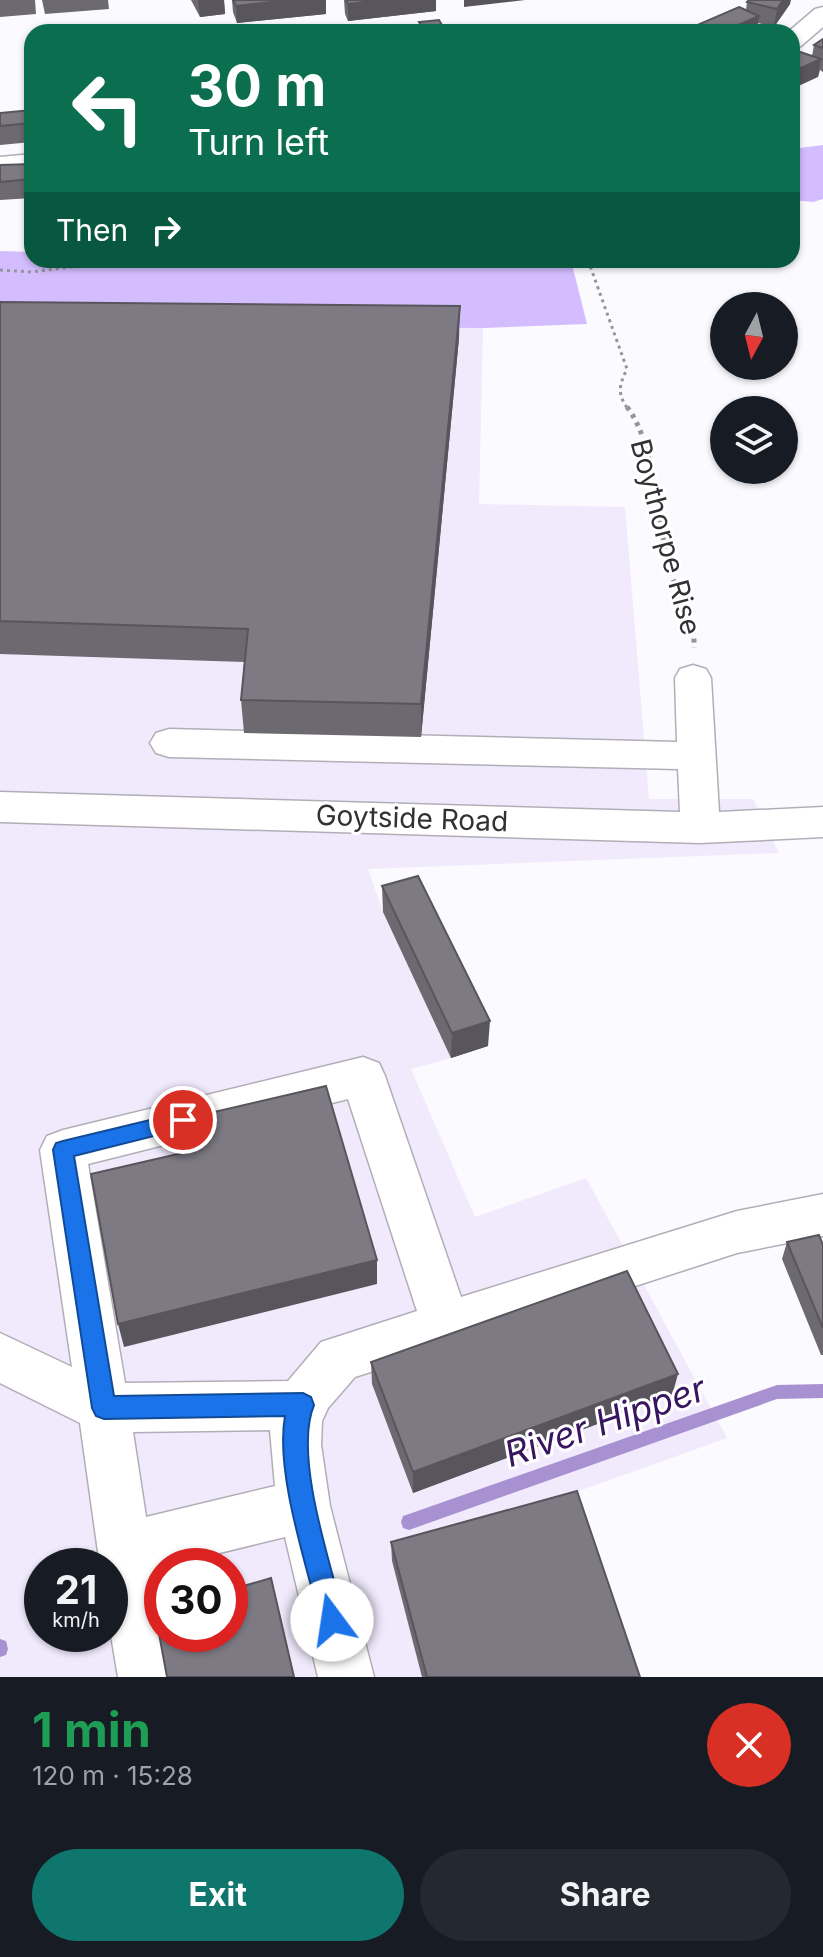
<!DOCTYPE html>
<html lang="en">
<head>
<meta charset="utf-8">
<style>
	:root { --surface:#171b24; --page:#242831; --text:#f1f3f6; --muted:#9ea1a6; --accent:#0f766e }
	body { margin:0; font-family:Inter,sans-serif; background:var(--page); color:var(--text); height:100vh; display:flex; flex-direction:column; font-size:30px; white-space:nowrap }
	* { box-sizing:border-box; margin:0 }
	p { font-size:26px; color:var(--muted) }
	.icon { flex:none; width:44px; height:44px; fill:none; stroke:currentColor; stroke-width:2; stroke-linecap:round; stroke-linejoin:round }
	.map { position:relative; height:1677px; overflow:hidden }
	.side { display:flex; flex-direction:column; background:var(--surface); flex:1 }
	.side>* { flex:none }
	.banner { position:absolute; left:24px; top:24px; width:776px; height:244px; border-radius:24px; box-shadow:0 2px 6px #0004; background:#0b6e4f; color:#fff; overflow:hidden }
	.needle { width:52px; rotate:187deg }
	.fabs { position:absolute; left:710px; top:292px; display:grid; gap:16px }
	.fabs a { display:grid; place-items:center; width:88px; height:88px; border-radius:50%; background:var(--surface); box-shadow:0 2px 6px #0004; font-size:40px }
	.speed { position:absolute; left:24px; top:1548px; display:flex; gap:16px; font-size:40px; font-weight:700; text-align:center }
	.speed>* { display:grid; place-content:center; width:104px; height:104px; border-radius:50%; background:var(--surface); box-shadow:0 2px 6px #0004; line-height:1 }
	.speed small { font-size:20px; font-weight:400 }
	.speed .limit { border:12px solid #d22; background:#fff; color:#111 }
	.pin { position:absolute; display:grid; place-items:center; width:68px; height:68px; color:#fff; margin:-34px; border:4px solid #fff; border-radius:50%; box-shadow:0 2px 8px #0007 }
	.me { position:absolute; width:88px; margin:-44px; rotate:346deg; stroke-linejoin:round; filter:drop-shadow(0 0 6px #0008) }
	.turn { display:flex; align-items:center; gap:28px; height:168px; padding:0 32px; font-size:36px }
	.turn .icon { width:104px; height:104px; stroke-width:2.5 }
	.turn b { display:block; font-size:56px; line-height:68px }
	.then { display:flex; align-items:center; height:76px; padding:0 32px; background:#0003; gap:16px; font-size:30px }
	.round { display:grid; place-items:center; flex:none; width:84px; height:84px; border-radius:42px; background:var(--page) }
	.headline { display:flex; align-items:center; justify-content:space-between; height:136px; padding:0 32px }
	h1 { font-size:48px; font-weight:700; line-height:60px; color:#1e9e55 }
	.primary-button { display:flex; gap:16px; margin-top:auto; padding:16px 32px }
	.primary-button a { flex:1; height:92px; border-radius:48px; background:var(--accent); color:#fff; font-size:32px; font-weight:700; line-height:92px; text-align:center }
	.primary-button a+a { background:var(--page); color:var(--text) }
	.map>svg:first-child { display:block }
</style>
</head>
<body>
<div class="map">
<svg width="823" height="1677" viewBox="0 0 823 1677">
	<rect width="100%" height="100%" fill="#fbfafe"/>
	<!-- built -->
	<path fill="#f0eafc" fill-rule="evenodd" d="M0,326l483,2 -4,176 146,3 24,292h104l26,54 -411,16 15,43 68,146 -40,11 64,148 111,-39 141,260 -159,57 61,182h-629zM42,1566h68v68h-68zM162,1566h68v68h-68z"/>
	<!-- forest -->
	<path fill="#d4bdff" d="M823,145v54l-10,3 -21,-2v-51z
		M0,251l32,1v8h539l16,64 -104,4 -483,-2z"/>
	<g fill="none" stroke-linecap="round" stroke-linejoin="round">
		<!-- stream -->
		<path fill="#a891d0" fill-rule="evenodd" d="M823,1384v14l-46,1 -368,131 -6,-2 -2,-6 2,-6 6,-2 368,-129z
			M0,1639l6,2 2,8 -2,6 -6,2z"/>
		<!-- minor casing -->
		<g stroke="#b1aeb8" stroke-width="3">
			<path id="minor" d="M823,7v20l-22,19 -9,2v-16h-4l27,-23z
				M32,154v16l-32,3v-16z
				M693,665l13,4 5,9 8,134 104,-5v30l-123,6 -700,-21v-30l680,20 -2,-43 -509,-12 -13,-4 -6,-10 6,-10 13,-4 508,13 -2,-64 5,-9z
				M363,1057l16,6 6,13 76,221 276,-86 86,-17v42l-86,17 -382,124 -27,31 -6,13 -1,24 9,61 44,171h-56l-33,-140 -131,32 8,41v24h4l8,43h-56l-8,-48v-63h-10l-20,-143 -80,-40v-50l72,34 -32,-217 7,-14 16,-6zM348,1099l69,212 -96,31 -33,39 -163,2 -37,-219zM270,1430l5,56 -129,31 -13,-85z"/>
		</g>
		<!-- path-far1 -->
		<path stroke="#959498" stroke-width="3" stroke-dasharray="3 4" stroke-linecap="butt" d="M588,260l39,109c-8,16 -10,25 1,40
			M0,270l32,2 95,-12"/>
		<!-- path -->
		<path stroke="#959498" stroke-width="5" stroke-dasharray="4 5" stroke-linecap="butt" d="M627,407c31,40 29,123 46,172 10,27 22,39 21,69"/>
		<!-- minor -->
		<use href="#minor" fill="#fff" fill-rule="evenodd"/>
	</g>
	<!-- wall -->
	<path fill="#6c6971" d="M0,0h35l1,14 -36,3z
		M42,0h66l1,9 -64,5z
		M191,0h33l1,14 -25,3z
		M232,0h94v14l-89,9 -4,-11z
		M344,0h92v11l-88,10 -3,-7z
		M747,2l43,2 -16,23 -16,-4 -1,9h-77l14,-2 1,-4 51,-16z
		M419,22l27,10h-26z
		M823,39v33l-3,-2 -2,7 -6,-21 2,-11z
		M32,110v32l-32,3v-32z
		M32,164v34l-32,2v-35z
		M0,302l459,36 -38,399 -177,-4 -3,-33 3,-38 -244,-8z
		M382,886l106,160 -37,12 -68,-146z
		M787,1242l36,3v110h-2l-39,-96z
		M371,1362l301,34 -259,97 -41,-109z
		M391,1542l249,135h-218l-30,-116z"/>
	<!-- shaded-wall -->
	<path fill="#58555c" d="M198,0h26l1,14 -25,3z
		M289,0h37v14l-89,9 -1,-17z
		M380,0h56v11l-88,10v-17z
		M464,0h61l-61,7z
		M783,0h8l-1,4 -16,23 3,-18z
		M759,16l-2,16h-35z
		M821,59l-3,18 -26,12v-17z
		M460,306l-1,32 -38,399v-33z
		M490,1021l-2,25 -37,12 1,-25z
		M377,1260v24l-253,63 -6,-23z
		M678,1374l-6,22 -259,97v-21z"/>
	<!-- building -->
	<path fill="#7d7a83" stroke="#58555c" stroke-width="2" d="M233,0h56l-53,6z
		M346,0h34l-32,4z
		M749,0h34l-6,9 -30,-7z
		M739,7l20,9 -37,16h-15l-12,-6z
		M439,20l7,12h-21l-6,-10z
		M693,29l4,3h-17z
		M823,39v9l-9,-3z
		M794,50l27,9 -29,13v-20z
		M32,110v13l-32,3v-13z
		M32,164v15l-32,3v-17z
		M0,302l460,4 -39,398 -180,-4 7,-71 -248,-8z
		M418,876l72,145 -38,12 -70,-147z
		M326,1086l51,174 -259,64 -27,-150 100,-23 -7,-32z
		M819,1235l4,10v83l-36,-86z
		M627,1271l51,103 -265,98 -42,-110z
		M577,1491l63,186h-213l-36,-135z
		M271,1578l23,99h-127l-12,-65 7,-3v25h68v-44z"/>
	<!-- route -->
	<path fill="#1a73e8" stroke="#114b97" stroke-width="2" d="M183,1112l7,2 3,6 -3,7 -116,29 40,240 189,-3 8,4 3,8c-21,50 17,161 31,215l-4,9 -9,4 -8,-4 -4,-9c-14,-57 -45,-148 -35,-204l-181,3 -8,-3 -4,-8 -39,-258 3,-7 7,-2z"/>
	<g text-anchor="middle" stroke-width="6" stroke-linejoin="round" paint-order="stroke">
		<!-- street labels -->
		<g font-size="28" fill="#323134" stroke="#fff">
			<text transform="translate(666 537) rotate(75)" y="10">Boythorpe Rise</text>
			<text transform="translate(412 818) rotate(2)" y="10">Goytside Road</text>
		</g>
		<!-- near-water labels -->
		<g font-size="36" font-style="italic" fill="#381560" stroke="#fff">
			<text transform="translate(605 1421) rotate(-19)" y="13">River Hipper</text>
		</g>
	</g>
</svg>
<div class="fabs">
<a><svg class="needle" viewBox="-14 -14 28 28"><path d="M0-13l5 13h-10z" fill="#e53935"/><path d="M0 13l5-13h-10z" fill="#9ea1a6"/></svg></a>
<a><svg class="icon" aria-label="layers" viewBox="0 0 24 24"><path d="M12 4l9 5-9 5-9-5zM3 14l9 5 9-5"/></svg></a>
</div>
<div class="speed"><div>21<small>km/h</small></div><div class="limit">30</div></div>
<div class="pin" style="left:183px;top:1120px;background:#d93025"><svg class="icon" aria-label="arrive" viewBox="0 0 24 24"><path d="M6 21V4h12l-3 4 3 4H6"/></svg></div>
<svg class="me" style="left:332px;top:1620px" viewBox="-20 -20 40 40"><circle r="19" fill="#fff"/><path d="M0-13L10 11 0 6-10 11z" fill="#1a73e8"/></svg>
<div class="banner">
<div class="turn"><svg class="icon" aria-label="left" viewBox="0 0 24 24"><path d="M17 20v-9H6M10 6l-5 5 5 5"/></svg><div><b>30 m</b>Turn left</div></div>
<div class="then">Then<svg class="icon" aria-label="right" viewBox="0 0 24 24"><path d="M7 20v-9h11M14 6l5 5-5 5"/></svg></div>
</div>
</div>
<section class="side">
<div class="headline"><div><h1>1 min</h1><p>120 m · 15:28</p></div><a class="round" style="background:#d93025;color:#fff"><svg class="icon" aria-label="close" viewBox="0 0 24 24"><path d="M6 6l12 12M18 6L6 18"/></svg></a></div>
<div class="primary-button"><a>Exit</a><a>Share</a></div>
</section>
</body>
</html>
